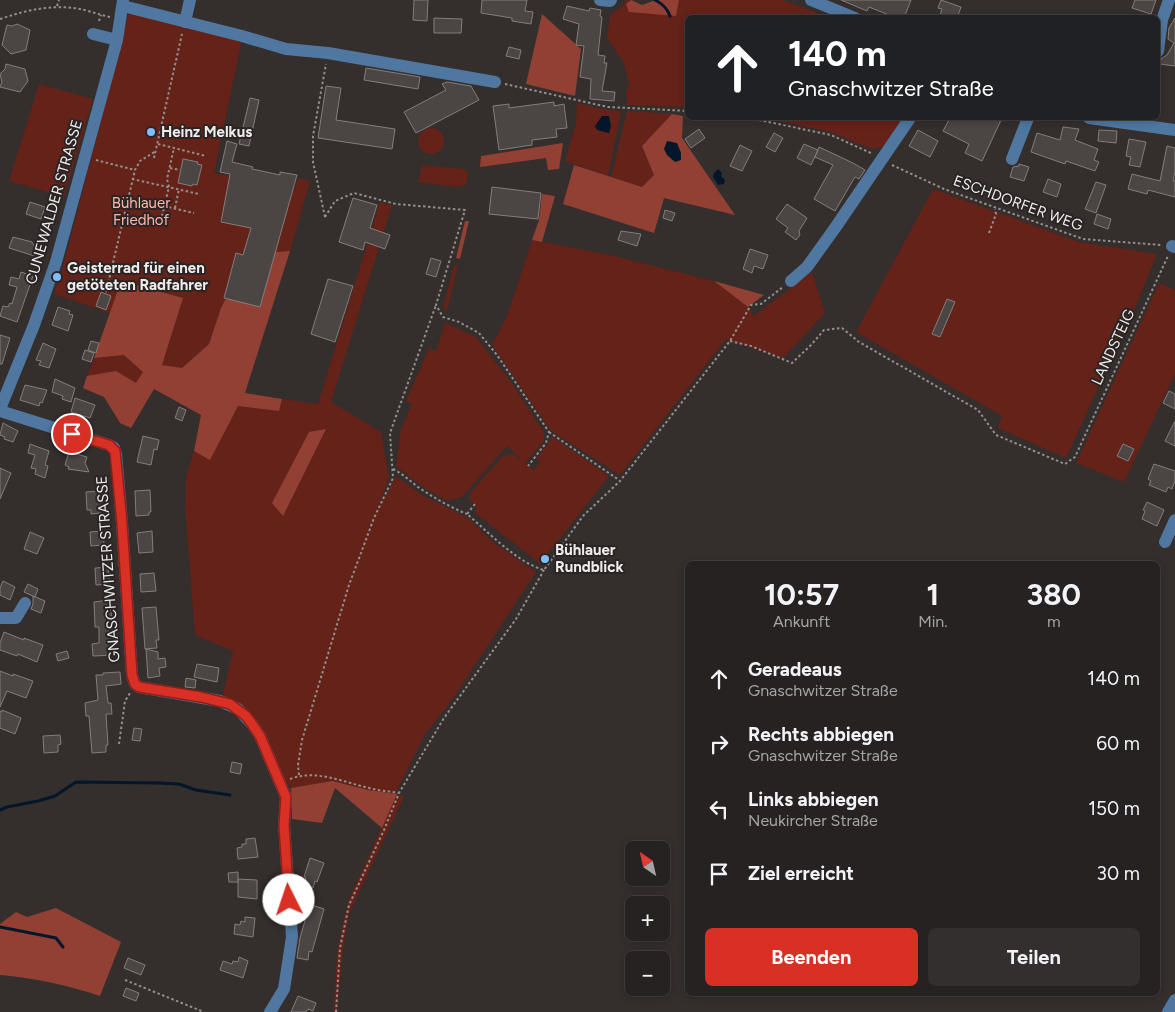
<!DOCTYPE html>
<html lang="de">
<head>
<meta charset="utf-8">
<style>
	:root { --surface:#272222; --page:#332f2f; --text:#f1f3f6; --muted:#a4a4a5; --line:#433f40; --accent:#d93025 }
	body { margin:0; font-family:Figtree,sans-serif; background:var(--page); color:var(--text); height:100vh; display:flex; flex-direction:column; font-size:19px; white-space:nowrap }
	* { box-sizing:border-box; margin:0 }
	p { font-size:16px; color:var(--muted) }
	.icon { flex:none; width:28px; height:28px; fill:none; stroke:currentColor; stroke-width:2; stroke-linecap:round; stroke-linejoin:round }
	.map { position:relative; flex:1; overflow:hidden }
	.details { position:absolute; left:685px; top:561px; width:475px; height:435px; display:flex; flex-direction:column; background:var(--surface); border-radius:8px; box-shadow:0 2px 8px #0003,0 0 0 1px var(--line) }
	.details>* { flex:none }
	.guide { position:absolute; left:685px; top:15px; width:475px; height:105px; border-radius:8px; box-shadow:0 2px 8px #0003,0 0 0 1px var(--line); background:#202124; color:#fff; overflow:hidden }
	.needle { width:32px; rotate:326deg }
	.buttons { position:absolute; left:625px; top:841px; display:grid; gap:10px }
	.buttons a { display:grid; place-items:center; width:45px; height:45px; border-radius:8px; background:var(--surface); box-shadow:0 2px 8px #0003,0 0 0 1px var(--line); font-size:25px }
	.pin { position:absolute; display:grid; place-items:center; width:42px; height:42px; color:#fff; margin:-21px; border:2px solid #fff; border-radius:50%; box-shadow:0 1px 5px #0007 }
	.me { position:absolute; width:55px; margin:-28px; rotate:356deg; stroke-linejoin:round; filter:drop-shadow(0 0 4px #0008) }
	.turn { display:flex; align-items:center; gap:18px; height:105px; padding:0 20px; font-size:22px }
	.turn .icon { width:65px; height:65px; stroke-width:2.5 }
	.turn b { display:block; font-size:35px; line-height:42px }
	.eta { display:flex; justify-content:space-evenly; align-items:center; height:85px; text-align:center }
	.eta b { font-size:30px; font-weight:700; line-height:35px }
	.primary-button { display:flex; gap:10px; margin-top:auto; padding:10px 20px }
	.primary-button a { flex:1; height:58px; border-radius:8px; background:var(--accent); color:#fff; font-size:20px; font-weight:700; line-height:58px; text-align:center }
	.primary-button a+a { background:var(--page); color:var(--text) }
	ul { padding:0; list-style:none }
	li { display:flex; align-items:center; gap:15px; height:65px; padding:0 20px }
	li div { flex:1 }
	li b { display:block; font-size:19px }
	li em { font-style:normal }
	.map>svg:first-child { display:block }
</style>
</head>
<body>
<div class="map">
<svg width="1175" height="1012" viewBox="0 0 1175 1012">
	<rect width="100%" height="100%" fill="#342e2d"/>
	<!-- green -->
	<path fill="#642219" d="M625,0h6l-5,4 49,12 4,-16h103l47,17 -141,1 -1,89 -60,-2 -1,-17 4,1 -6,-26 -17,-25 3,-23 15,-11z
		M129,12l113,27 -28,134 81,16 3,-11 12,3 -20,70 -14,1 -33,14 -22,42 -12,36 -27,24 -20,-3 21,-67 -62,-16 -11,31 -56,-19 10,-31z
		M39,84l54,15 -29,98 -55,-16z
		M577,103l25,6 19,2 -13,65 -43,-15 11,-38z
		M627,111l45,3 -30,32 12,29 -12,12 -31,-10z
		M765,118h138l-19,29 -13,2 -40,-17z
		M418 141a13 13 0 1 1 26 0a13 13 0 1 1-26 0Z
		M422,165l41,4 5,3 -2,13 -12,2 -36,-5z
		M933,189l146,53 78,12 -20,49 -71,155 -68,-30 4,-12 -146,-84z
		M380,202l12,3 -61,197 50,30 8,46 -13,35 20,-37 26,19 46,23 26,25 42,29 -80,122 -32,42 -29,58 -27,-4 -36,-9 -41,7 -12,-17 -16,-38 -41,-34 11,-48 -38,-16 -10,-128 1,-30 8,-26 16,8 28,-53 41,5 3,-12 36,5z
		M532,240l78,15 104,26 34,26 6,9 58,-44 13,41 -42,45 -57,-19 -106,136 -69,-44 -59,-86 15,-29z
		M454,265l4,1 -11,45 -4,-3z
		M1159,283l16,7v84l-51,108 -48,-19z
		M445,323l31,14 35,45 33,50v9l-19,22 9,7 6,-8 -4,-3 17,-22 56,39 -69,88 -66,-52 3,-5 -7,-6v-8l33,-37 9,-2 10,6 -15,-14 -45,51 -15,4 -23,-13 -28,-22 5,-37 11,-25 -6,-3 23,-53 7,3z
		M124,355l20,17 -8,12 -49,-8 7,-18z
		M397,794l7,3 -55,117 -6,35 -6,63h-3l3,-62 12,-51z"/>
	<!-- forest -->
	<path fill="#934034" d="M631,0l11,5 14,-5h23l-3,16 -47,-4 -3,-8z
		M542,14l39,35 -6,47 -49,-12z
		M672,114l11,2 -1,22 53,77 -71,-17 -10,35 -91,-29 11,-39 68,22 12,-12 -12,-29z
		M563,143l-4,26 -11,1 -2,-12 -66,9 1,-11z
		M542,194l13,2 -13,46 -10,-2 7,-20z
		M465,221h4l-9,38 -4,-1z
		M290,251l-45,142 37,6 -3,12 -41,-5 -28,54 -16,-9 7,-36 -47,-26 -23,39 -11,-5 -16,-26 -21,-9 4,-12 29,-5 20,12 7,-11 -19,-17 -30,3 27,-77 62,17 -21,67 20,3 27,-24 12,-36 22,-42 33,-14z
		M714,281l50,14 -16,12z
		M326,429l-43,87 -11,-13 37,-71z
		M332,781l36,9 29,4 -15,34 -47,-40 -13,35 -30,-4 -1,-31z
		M56,908l65,34 -21,54c-33,-11 -66,-18 -100,-21v-51l16,-12 11,5z"/>
	<!-- water -->
	<path fill="#04162a" d="M602,116h7l2,10 -2,7 -12,-3 -2,-4z
		M667,141l10,2 4,10v7l-6,2 -8,-7 -3,-6z
		M718,169l4,4 -1,3 4,4 -1,4 -6,1 -5,-8 1,-4z"/>
	<g fill="none" stroke-linecap="round" stroke-linejoin="round">
		<!-- stream -->
		<path stroke="#04162a" stroke-width="3" d="M655,0c8,4 12,8 15,16
			M0,810l7,-3 31,-6 17,-5 21,-14 83,1 20,1 17,6 34,5
			M0,927l56,11 7,9"/>
	</g>
	<!-- building -->
	<path fill="#4b4544" stroke="#847d7c" d="M414,0h14l-1,21 -14,-1z
		M482,0h45l-2,11 8,1 -2,12 -19,-3v-3l-31,-5z
		M841,0h70l-7,18h-16l1,-3 -20,-8 -2,4z
		M941,0l20,7 -4,11h-18l3,-9 -4,-1z
		M1135,0h21l-5,14 -19,-6z
		M567,6l22,5 1,-3 11,2 -1,6 2,1 -4,38 7,1 -1,7h3l-5,28 13,1 -1,9 -24,-2 1,-20 -11,-2 4,-31 -8,-1 3,-21 -16,-5z
		M434,18l28,1 -1,14h-27z
		M1175,18v48l-15,-2 1,-5 6,-4 7,-12 -6,-4 1,-11z
		M17,24l13,6 -4,20 -15,4 -9,-9 5,-20 5,1z
		M509,47l12,3 -2,9 -13,-3z
		M6,64l19,5 3,12 -8,11 -20,-5 2,-5 -2,-8 5,-5z
		M366,68l54,9 -2,12 -54,-9z
		M447,82l24,4 8,14 -63,33 -12,-21 42,-22 -4,-6z
		M326,86l15,2 -5,32 59,9 -3,20 -74,-11z
		M250,98l9,2 -10,46 -10,-2z
		M554,102v4l10,-2 3,24 -11,1 1,8 -25,3v5l-33,5 -6,-44 16,-2v4z
		M950,118h52l-20,43 -17,-8 4,-9 -26,-13z
		M1063,127l16,2 -4,11 23,9 -4,11 5,2 -4,9 -29,-10 -1,3 -34,-12 6,-19 23,7z
		M699,129l6,9 -14,10 -6,-9z
		M918,130l20,11 -8,16 -21,-11z
		M1099,130l18,1 -1,12 -18,-2z
		M774,133l9,5 -8,14 -9,-5z
		M1129,139l17,3 -6,25 -11,-2 2,-8 -5,-1z
		M227,141l10,3 -5,18 21,5 -1,2 28,6v-3l17,3 -37,132 -36,-9 12,-45 7,2 8,-27 -30,-6 9,-48 -10,-2z
		M804,144l14,6 -7,15 -14,-7z
		M740,145l12,6 -10,20 -12,-5z
		M1167,146l8,2v23l-2,10h2v16l-27,-7 -1,4 -19,-5 4,-15 28,7z
		M819,147l34,16 12,7 -6,9 -4,-2 -20,34 -21,-12 19,-34 -18,-8z
		M183,159l15,3 -1,2 5,1 -5,20 -4,-1 -1,2 -14,-3z
		M1019,164l10,3 -5,14 -14,-4 3,-10 6,-1z
		M1048,179l13,5 -4,13 -14,-5z
		M1096,182l10,3 -10,28 -11,-4z
		M492,187l49,6 -3,26 -49,-5z
		M353,198l24,7 -7,23 20,7 -5,14 -20,-7 -2,8 -24,-8z
		M30,202l15,5 -4,12 -15,-5z
		M787,204l20,14 -8,13 1,4 -4,5 -11,-8 3,-4 -12,-9z
		M665,210l10,3 -3,8 -9,-3z
		M1097,214l14,5 -3,10 -14,-5z
		M621,231l20,3 -4,12 -19,-6z
		M13,237l19,5 9,16 -32,-10z
		M750,249l18,6 -5,14 -9,-3 -2,7 -9,-4z
		M431,258l10,3 -5,16 -10,-3z
		M21,272l12,4 -16,46 -17,-6 3,-10 5,1 2,-4 2,1 5,-17 -8,-2 2,-8 8,2z
		M328,279l25,7 -18,56 -24,-8z
		M101,292l10,4 -5,14 -10,-4z
		M947,299l8,3 -15,35 -8,-3z
		M58,307l12,4 -1,3 4,1 -5,16 -16,-6z
		M0,335l10,3 -8,26h-2z
		M91,341l8,2 -3,10 -8,-3z
		M43,343l13,6 -7,19 -10,-3 2,-4 -5,-1z
		M85,350l9,3 -3,9 -9,-3z
		M55,379l20,9 -4,14 -9,-3 1,-3 -11,-4z
		M25,385l22,5 -5,13 -2,-1 -1,4 -19,-6z
		M1169,391l6,3v15l-12,-6z
		M75,398l20,7 -5,13 -19,-6z
		M179,407l7,3 -4,11 -7,-3z
		M1175,421v25l-10,-5z
		M3,423l15,8 -5,11 -9,-3 1,-2 -5,-2z
		M143,436l16,4 -2,10 -3,-1 -3,16 -14,-3z
		M30,444l19,7 -4,14 3,1 -3,12 -10,-4 1,-5 -5,-1 4,-13 -7,-2z
		M1123,444l11,5 -6,12 -11,-5z
		M69,452l18,5 -2,6 4,9 -21,-3 1,-2 -4,-2z
		M1154,464l21,7v10l-3,8 -4,-2 -2,5 -17,-7 2,-4 -3,-2z
		M0,468l11,5 -11,26z
		M150,490l1,22h-2v3l-13,1 -1,-25z
		M103,491l3,9 -2,9h-4l1,4 -10,1v-4h-4l-1,-18z
		M1147,502l17,8 -7,16 -15,-7 3,-8 -2,-1z
		M103,531l1,14 -13,1 -1,-14z
		M152,531l1,21 -14,1 -2,-20z
		M30,532l14,6 -7,16 -13,-5z
		M108,567l2,17 -14,1 -1,-17z
		M154,573l2,18 -15,1 -1,-18z
		M3,581l12,6 -5,13 -10,-5v-7z
		M28,584l10,5 -3,8 -11,-5z
		M33,596l12,5 -4,12 -10,-4 2,-5z
		M110,600l5,55 -22,1 -1,-12 7,-1v-16h-4l-1,-25z
		M156,607l3,33h-3l1,8 -12,1 -3,-41z
		M4,632l20,8v-2l19,7 -6,17 -19,-8 -1,2 -17,-6v-7z
		M146,649l12,3v7l7,-1 1,9 -7,1 1,8 -12,2z
		M67,651l2,7 -11,3 -2,-7z
		M197,664l22,4 -2,14 -23,-5z
		M0,671l13,5v-2l20,7 -7,17 -19,-7 -7,16z
		M120,672l1,12 -15,2 2,17h3l1,11h-6l2,31h-2v7l-14,1 -3,-37h-3l-1,-13 13,-3 -2,-25h7v-2z
		M186,678l10,2 -1,8 -10,-1z
		M2,710l19,8 -6,16 -15,-6v-17l2,1z
		M134,728l8,1 -2,12 -8,-1z
		M60,735l1,9 -3,1v7l-14,1 -1,-17z
		M232,762l10,2 -2,10 -10,-2z
		M255,838l3,19 -20,2 -1,-11 5,-1v-3h4v-5z
		M310,858l14,5 -7,19 -2,-1 -2,7 -10,-3 3,-8h-2z
		M238,872v10h-9l-1,-9z
		M238,879l19,1v19l-19,-2z
		M312,905l12,4 -12,43 -3,-1 -1,9 -11,-2 3,-20 8,-28 2,1z
		M245,917l10,1 -2,19 -19,-3 1,-10 5,1 1,-4 4,1z
		M239,957l9,4 -5,17 -23,-8 3,-9 9,3 1,-3 5,1z
		M128,958l17,7 -4,10 -17,-7z
		M126,988l13,5 -3,8 -13,-5z
		M298,996l18,7 -3,8 -5,-2 -2,3h-15z"/>
	<g fill="none" stroke-linecap="round" stroke-linejoin="round">
		<!-- path -->
		<path stroke="#948f8e" stroke-width="2" stroke-dasharray="2.5 2.5" stroke-linecap="butt" d="M57,6l2,-6
			M0,19c27,-9 52,-15 80,-10 10,2 20,6 30,8
			M99,21l2,-6
			M505,84l103,23 80,4
			M749,118l82,17 42,19
			M158,144l48,12
			M154,158l28,-124
			M96,160l39,10
			M892,165l52,24 139,50 78,6
			M170,168l10,2
			M132,179l67,15
			M164,206l30,7
			M175,208l4,-19
			M124,216l36,8 9,-37 -2,-8 7,-31
			M325,217l10,-16 19,-8 42,11 69,6 -29,95 7,12 16,5 20,11 18,22 52,77 -3,11 -18,23
			M325,217l-12,-55v-26l13,-72
			M989,233l7,-19 -1,-5
			M106,292l29,-122 5,-9 16,-10
			M730,341l21,5 41,17 19,-18 13,-15 18,-2 17,14 119,68 18,25 69,29 10,-7 93,-201
			M549,432l70,48
			M393,469c10,5 17,12 25,18 16,11 32,20 49,27
			M475,504l-8,10c21,18 51,49 77,56l39,-54 37,-35 110,-140 21,-36 10,-1 22,-17
			M119,744l6,-43 5,-8
			M299,775l-1,-10 4,-25 47,-155 25,-67 19,-40 -3,-45 46,-128
			M290,779c26,-10 53,3 79,9 10,3 20,3 30,5
			M125,980l79,32
			M336,1012l4,-64 9,-43 35,-75 15,-37 45,-75 72,-99 28,-49"/>
		<!-- minor -->
		<path stroke="#4f77a0" stroke-width="12" d="M600,0l10,1 1,-1
			M811,0l44,18
			M123,6l119,30 44,13 42,4 167,29
			M185,22l5,-22
			M93,34l24,6
			M1158,51l4,-31 7,-20
			M1089,118l86,12
			M1012,159l16,-41
			M1172,246l3,1
			M791,281l16,-14 28,-39 75,-110
			M0,409l34,-84 22,-63 61,-222 6,-40
			M0,411l109,34 5,3 2,6 6,69 10,152 3,9 4,3 81,14 18,8 14,15 8,12 26,61 -2,28 8,112 -8,52 -14,23
			M1165,542l10,-22
			M0,618h16l9,-15
			M1168,1012l7,-12"/>
	</g>
	<g fill="none" stroke-linecap="round" stroke-linejoin="round">
		<!-- route casing -->
		<g stroke="#8d1f18" stroke-width="12">
			<path id="route" d="M72,434l37,11 6,6 7,72 10,152 3,9 4,3 62,10 29,7 16,12 6,8 8,12 26,61 -2,28 5,75"/>
		</g>
		<!-- route -->
		<use href="#route" stroke="#d93025" stroke-width="9"/>
	</g>
	<!-- markers -->
	<g fill="#82bcfa" stroke="#2a2524" stroke-width="2">
		<circle cx="151" cy="132" r="5"/>
		<circle cx="57" cy="277" r="5"/>
		<circle cx="545" cy="559" r="5"/>
	</g>
	<g text-anchor="middle" stroke-width="4" stroke-linejoin="round" paint-order="stroke">
		<!-- poi labels -->
		<g font-size="15" font-weight="bold" fill="#f0eceb" stroke="#2a2524" text-anchor="start">
			<text x="161" y="137">Heinz Melkus</text>
			<text x="67" y="273">Geisterrad für einen<tspan x="67" dy="17">getöteten Radfahrer</tspan></text>
			<text x="555" y="555">Bühlauer<tspan x="555" dy="17">Rundblick</tspan></text>
		</g>
		<!-- street labels -->
		<g font-size="15" fill="#f0eceb" stroke="#2a2524">
			<text transform="translate(54 202) rotate(-74)" y="5">CUNEWALDER STRASSE</text>
			<text transform="translate(1018 203) rotate(20)" y="5">ESCHDORFER WEG</text>
			<text transform="translate(1113 347) rotate(-65)" y="5">LANDSTEIG</text>
			<text transform="translate(108 569) rotate(-94)" y="5">GNASCHWITZER STRASSE</text>
		</g>
		<!-- park labels -->
		<g font-size="15" fill="#feb6a9" stroke="#2a2524">
			<text x="141" y="208">Bühlauer<tspan x="141" dy="17">Friedhof</tspan></text>
		</g>
	</g>
</svg>
<div class="buttons">
<a><svg class="needle" viewBox="-14 -14 28 28"><path d="M0-13l5 13h-10z" fill="#e53935"/><path d="M0 13l5-13h-10z" fill="#a4a4a5"/></svg></a>
<a>+</a>
<a>−</a>
</div>
<div class="pin" style="left:72px;top:434px;background:#d93025"><svg class="icon" aria-label="arrive" viewBox="0 0 24 24"><path d="M6 21V4h12l-3 4 3 4H6"/></svg></div>
<svg class="me" style="left:289px;top:900px" viewBox="-20 -20 40 40"><circle r="19" fill="#fff"/><path d="M0-13L10 11 0 6-10 11z" fill="#d93025"/></svg>
<div class="guide">
<div class="turn"><svg class="icon" aria-label="ahead" viewBox="0 0 24 24"><path d="M12 20V5M6 11l6-6 6 6"/></svg><div><b>140 m</b>Gnaschwitzer Straße</div></div>
</div>
<section class="details">
<div class="eta">
<div><b>10:57</b><p>Ankunft</p></div>
<div><b>1</b><p>Min.</p></div>
<div><b>380</b><p>m</p></div>
</div>
<ul>
<li><svg class="icon" aria-label="ahead" viewBox="0 0 24 24"><path d="M12 20V5M6 11l6-6 6 6"/></svg><div><b>Geradeaus</b><p>Gnaschwitzer Straße</p></div><em>140 m</em></li>
<li><svg class="icon" aria-label="right" viewBox="0 0 24 24"><path d="M7 20v-9h11M14 6l5 5-5 5"/></svg><div><b>Rechts abbiegen</b><p>Gnaschwitzer Straße</p></div><em>60 m</em></li>
<li><svg class="icon" aria-label="left" viewBox="0 0 24 24"><path d="M17 20v-9H6M10 6l-5 5 5 5"/></svg><div><b>Links abbiegen</b><p>Neukircher Straße</p></div><em>150 m</em></li>
<li><svg class="icon" aria-label="arrive" viewBox="0 0 24 24"><path d="M6 21V4h12l-3 4 3 4H6"/></svg><div><b>Ziel erreicht</b></div><em>30 m</em></li>
</ul>
<div class="primary-button"><a>Beenden</a><a>Teilen</a></div>
</section>
</div>
</body>
</html>
